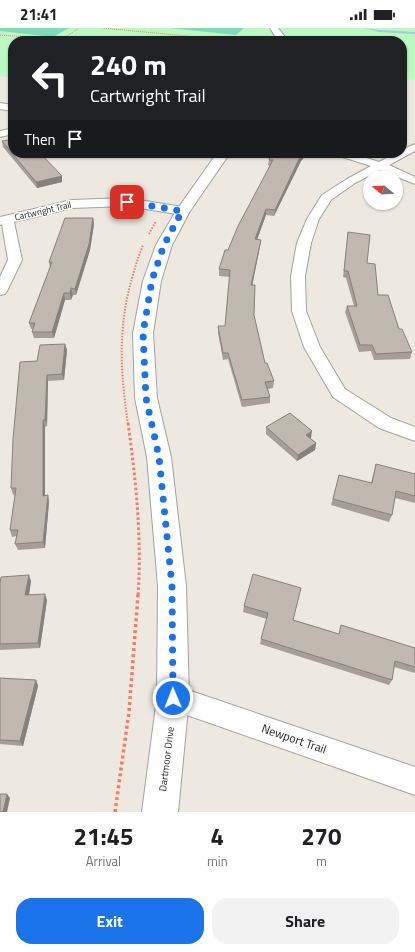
<!DOCTYPE html>
<html lang="en">
<head>
<meta charset="utf-8">
<style>
	:root { --surface:#fff; --page:#f2f2f2; --text:#202124; --muted:#757577; --accent:#1a73e8 }
	body { margin:0; font-family:"Titillium Web",sans-serif; background:var(--page); color:var(--text); height:100vh; display:flex; flex-direction:column; font-size:15px; white-space:nowrap }
	* { box-sizing:border-box; margin:0 }
	p { font-size:13px; color:var(--muted) }
	.icon { flex:none; width:22px; height:22px; fill:none; stroke:currentColor; stroke-width:2; stroke-linecap:round; stroke-linejoin:round }
	.map { position:relative; height:784px; overflow:hidden }
	.drawer { display:flex; flex-direction:column; background:var(--surface); flex:1 }
	.drawer>* { flex:none }
	.top-card { position:absolute; left:8px; top:8px; width:399px; height:122px; border-radius:16px; box-shadow:0 1px 3px #0004; background:#202124; color:#fff; overflow:hidden }
	.needle { width:26px; rotate:288deg }
	.controls { position:absolute; left:363px; top:142px; display:grid; gap:8px }
	.controls a { display:grid; place-items:center; width:40px; height:40px; border-radius:50%; background:var(--surface); box-shadow:0 1px 3px #0004; font-size:20px }
	.pin { position:absolute; display:grid; place-items:center; width:34px; height:34px; color:#fff; margin:-17px; border-radius:8px; box-shadow:0 2px 6px #0006 }
	.me { position:absolute; width:44px; margin:-22px; rotate:359deg; stroke-linejoin:round; filter:drop-shadow(0 0 3px #0008) }
	.turn { display:flex; align-items:center; gap:14px; height:84px; padding:0 16px; font-size:18px }
	.turn .icon { width:52px; height:52px; stroke-width:2.5 }
	.turn b { display:block; font-size:28px; line-height:34px }
	.then { display:flex; align-items:center; height:38px; padding:0 16px; background:#0003; gap:8px; font-size:15px }
	.eta { display:flex; justify-content:space-evenly; align-items:center; height:68px; text-align:center }
	.eta b { font-size:24px; font-weight:700; line-height:28px }
	.action { display:flex; gap:8px; margin-top:auto; padding:8px 16px }
	.action a { flex:1; height:46px; border-radius:16px; background:var(--accent); color:#fff; font-size:16px; font-weight:700; line-height:46px; text-align:center }
	.action a+a { background:var(--page); color:var(--text) }
	.status { display:flex; justify-content:space-between; align-items:center; height:28px; padding:0 20px; background:var(--surface); direction:ltr }
	.status svg { height:11px; fill:currentColor }
	.map>svg:first-child { display:block }
</style>
</head>
<body>
<div class="status"><b>21:41</b><svg viewBox="0 0 49 12"><path d="M0 12V9h3v3zM5 12V6h3v6zM10 12V3h3v9zM15 12V0h3v12zM26 1h20v11H26zM47 4h2v5h-2z"/></svg></div>
<div class="map">
<svg width="415" height="784" viewBox="0 0 415 784">
	<rect width="100%" height="100%" fill="#ede9e0"/>
	<!-- park -->
	<path fill="#bcf8c2" d="M0,0h415v52l-13,-1v-38h-389v37l-13,-2z"/>
	<!-- pitch -->
	<path fill="#7edcba" d="M0,0h69l-16,9 -53,-6z
		M170,0h74l-8,7z"/>
	<g fill="none" stroke-linecap="round" stroke-linejoin="round">
		<!-- stream -->
		<path fill="#a1ccda" fill-rule="evenodd" d="M364,0l15,2 36,2v2l-36,-2z"/>
		<!-- minor casing -->
		<g stroke="#a2a2a2" stroke-width="2">
			<path id="minor" d="M0,75l13,2v6l-13,-2z
				M13,100v6l-13,3v-6z
				M415,116v7l-26,14 26,12v7l-35,-14 -25,13 -24,17 -12,19 -8,24 -6,33 1,35 14,36 25,42 46,29 24,9v14l-36,-13 -46,-31 -29,-50 -12,-36 -1,-35 6,-33 10,-24 15,-24 25,-16 24,-13 -35,-11 -1,-2h16l28,9 17,-9h6v-3z
				M127,170l56,9 6,4 -6,4 -56,-9 -55,2 -58,14 8,38 -15,31 -2,3 -5,1v-18l8,-17 -6,-36 -2,1v-8l72,-17z
				M173,657l242,82v28l-251,-88 -4,-9 4,-9z"/>
		</g>
		<!-- tertiary casing -->
		<g stroke="#a2a2a2" stroke-width="2">
			<path id="tertiary" d="M270,0h8l10,13h-10z
				M217,125h13l-40,58 -18,34 -11,36 -8,52 4,65 14,59 15,129 3,112 -11,114h-36l15,-114 1,-112 -11,-129 -12,-59 -2,-65 10,-52 13,-36 20,-34z"/>
		</g>
		<!-- path-far3 -->
		<path stroke="#f77967" stroke-width="1" stroke-dasharray="1 1" stroke-linecap="butt" d="M102,0l137,13
			M0,7l55,4 9,-1 15,-10"/>
		<!-- path-far2 -->
		<path stroke="#f77967" stroke-width="2" stroke-dasharray="1.5 1.5" stroke-linecap="butt" d="M149,206l7,-13
			M128,396c-10,-68 -10,-114 15,-179"/>
		<!-- path-far1 -->
		<path stroke="#f77967" stroke-width="3" stroke-dasharray="2.5 2.5" stroke-linecap="butt" d="M128,395c8,58 14,115 10,173"/>
		<!-- path -->
		<path stroke="#f77967" stroke-width="3.5" stroke-dasharray="3 3" stroke-linecap="butt" d="M115,784l14,-100 9,-117"/>
		<!-- minor -->
		<use href="#minor" fill="#fff" fill-rule="evenodd"/>
		<!-- tertiary -->
		<use href="#tertiary" fill="#fff" fill-rule="evenodd"/>
	</g>
	<!-- wall -->
	<path fill="#a69e97" d="M2,113l60,35v6l-25,6 -34,-41z
		M272,125h36l-7,8 -27,55 -8,-1 -9,25 3,6 -8,39 2,30 11,48 9,18 -1,7 -5,1 2,8v6l-28,4 -14,-48 -5,1 -5,-27v-7h7l5,-49 -11,-1v-7l51,-103 -2,-1 1,-5z
		M93,190l1,6 -4,26 -14,45h-3l-2,5h-6l-11,38h-20l-2,-6 1,-3h-2l-2,-6 21,-55 -1,-6z
		M348,204l19,31 11,32 21,34 13,23 -2,7 -36,1 -3,-9 -12,1 -14,-40 2,-6h7l-8,-28 -3,-1z
		M65,316l2,6 -3,30 -16,1 -1,45 -2,1v69l3,-1 1,7 -4,46 -27,2 -3,-6 2,-8 -5,1 -2,-7 5,-36 -2,1 -2,-7 26,-127z
		M266,399l45,11h-1l6,5 -1,7 -18,11 -31,-27z
		M376,436l39,10v29l-20,-5 -3,17 -3,7 -58,-17 8,-30 32,8z
		M31,553l-2,14 18,5 -7,48 -40,2v-67z
		M244,578l50,14 45,14 2,-9 74,23v25l-21,-6 -2,13 -3,5 -129,-41 1,-5 6,-20 -24,-7z
		M0,650l36,2 2,6 -15,60 -23,-2z"/>
	<!-- shaded-wall -->
	<path fill="#87817b" d="M304,125h4l-7,8 -27,55 1,-6 26,-55z
		M62,148v6l-25,6 -1,-6z
		M266,181v6l-11,30v-6z
		M93,190l1,6 -4,26 -14,45 -1,-6z
		M261,212l-1,6 -9,46v-7z
		M71,260l2,7 -2,5 -1,-7z
		M64,265l1,7 -11,38 -2,-6z
		M65,316l2,6 -3,30 -2,-6z
		M47,347l1,6 -1,45 -2,-6z
		M43,392l2,7v75l-2,-6z
		M312,403l-1,7 -6,3 1,-6z
		M316,415l-1,7 -18,11 1,-6z
		M48,467l1,7 -4,46 -2,-6z
		M29,547l2,6 -3,20 -3,-6z
		M45,566l2,6 -7,48 -2,-5z
		M36,652l2,6 -15,60 -3,-5z
		M7,766l3,4 -3,14h-4z"/>
	<!-- building -->
	<path fill="#c1b8b0" stroke="#87817b" d="M13,111v14h27l22,23 -26,6 -34,-41z
		M272,125h32l-3,2 -26,55 -9,-1 -11,30 6,1 -10,45h4l-1,30 11,48h2l7,18 -9,1 5,15 -28,3 -14,-47h-5l-5,-27h7l5,-56 -11,-1 6,-19h3l10,-24 35,-66h-4z
		M65,190h28l-4,26 -14,45 -4,-1 -1,5h-6l-12,39h-20l3,-9h-6l23,-61h-3z
		M348,204l22,3 -3,28 8,1 3,31h10l11,34h3l10,23 -36,2 -4,-9h-12l-13,-39h10l-9,-35h-4z
		M65,316l-3,30 -15,1 -2,45h-2v76l5,-1 -5,47 -28,2 3,-14h-8l6,-42h-5l2,-49 7,-77 17,-1 3,-16z
		M290,385l22,18 -6,4 10,8 -18,12 -32,-28z
		M376,436l39,10v22l-19,-5 -4,24 -59,-16 6,-24 33,8z
		M253,546l48,14 -8,32 46,14 2,-9 74,23v19l-20,-6 -3,19 -131,-41 7,-26 -24,-7z
		M29,547l-4,20 20,-1 -7,49 -38,1v-61l1,-6z
		M0,650l36,2 -16,61 -20,-1z
		M0,766h7l-4,18h-3z"/>
	<g fill="none" stroke-linecap="round" stroke-linejoin="round">
		<!-- route -->
		<path stroke="#1a73e8" stroke-width="7" stroke-dasharray="0 12.6" d="M127,174l55,9 -18,34 -12,35 -9,53 3,65 13,59 13,129 1,112"/>
	</g>
	<g text-anchor="middle" stroke-width="3" stroke-linejoin="round" paint-order="stroke">
		<!-- far-street labels -->
		<g font-size="9" fill="#1b1b1b" stroke="#fff">
			<text transform="translate(43 183) rotate(-13)" y="3">Cartwright Trail</text>
		</g>
		<!-- street labels -->
		<g font-size="10" fill="#1b1b1b" stroke="#fff">
			<text transform="translate(166 731) rotate(-83)" y="4">Dartmoor Drive</text>
		</g>
		<!-- near-street labels -->
		<g font-size="12" fill="#1b1b1b" stroke="#fff">
			<text transform="translate(294 711) rotate(19)" y="4">Newport Trail</text>
		</g>
	</g>
</svg>
<div class="controls">
<a><svg class="needle" viewBox="-14 -14 28 28"><path d="M0-13l5 13h-10z" fill="#e53935"/><path d="M0 13l5-13h-10z" fill="#757577"/></svg></a>
</div>
<div class="pin" style="left:127px;top:174px;background:#d93025"><svg class="icon" aria-label="arrive" viewBox="0 0 24 24"><path d="M6 21V4h12l-3 4 3 4H6"/></svg></div>
<svg class="me" style="left:173px;top:670px" viewBox="-20 -20 40 40"><circle r="17" fill="#1a73e8" stroke="#fff" stroke-width="3"/><path d="M0-11L8 9 0 5-8 9z" fill="#fff"/></svg>
<div class="top-card">
<div class="turn"><svg class="icon" aria-label="left" viewBox="0 0 24 24"><path d="M17 20v-9H6M10 6l-5 5 5 5"/></svg><div><b>240 m</b>Cartwright Trail</div></div>
<div class="then">Then<svg class="icon" aria-label="arrive" viewBox="0 0 24 24"><path d="M6 21V4h12l-3 4 3 4H6"/></svg></div>
</div>
</div>
<section class="drawer">
<div class="eta">
<div><b>21:45</b><p>Arrival</p></div>
<div><b>4</b><p>min</p></div>
<div><b>270</b><p>m</p></div>
</div>
<div class="action"><a>Exit</a><a>Share</a></div>
</section>
</body>
</html>
